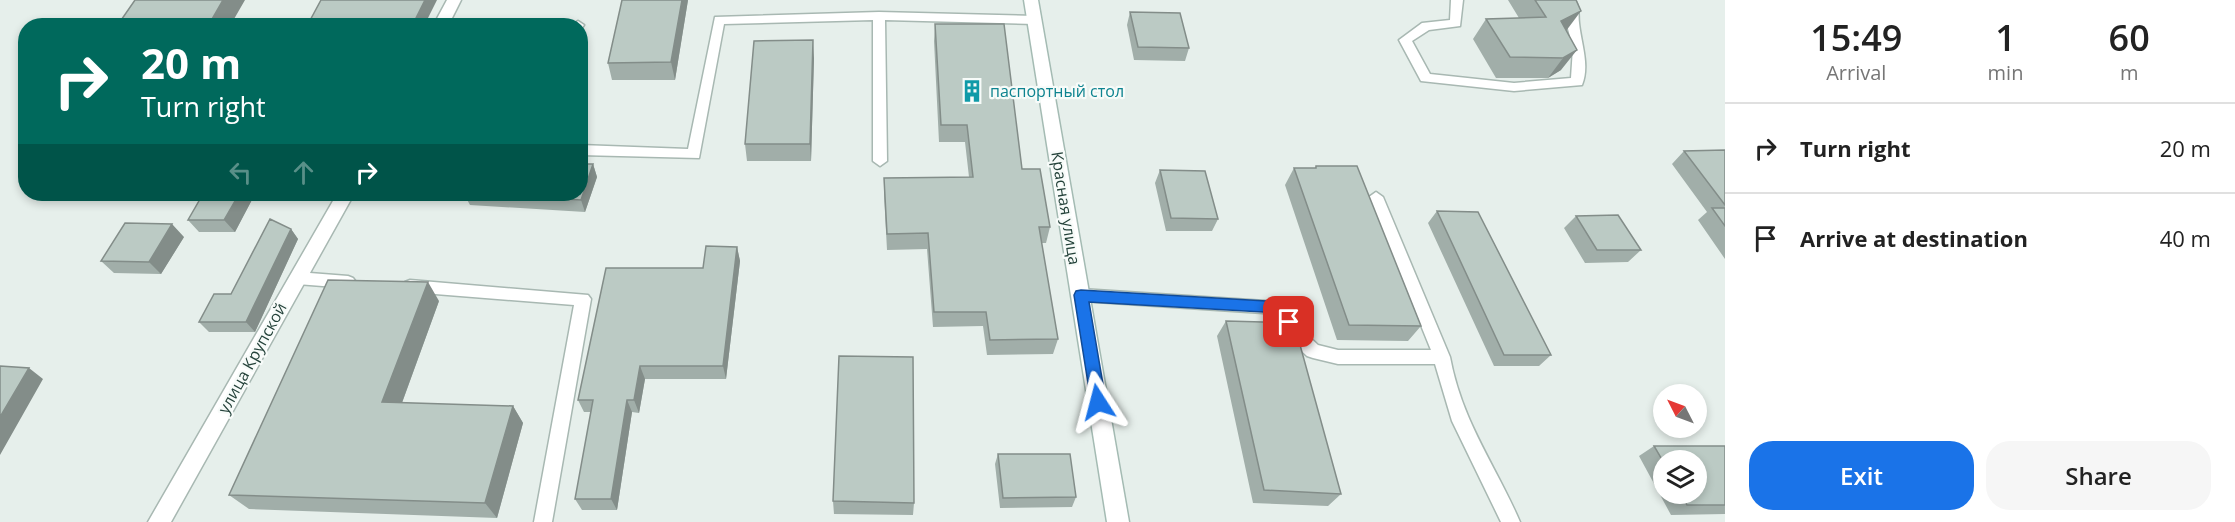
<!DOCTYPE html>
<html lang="en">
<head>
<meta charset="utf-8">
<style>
	:root { --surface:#fff; --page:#f6f6f6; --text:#222; --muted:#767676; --line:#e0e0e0; --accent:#1a73e8 }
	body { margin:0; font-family:"Open Sans",sans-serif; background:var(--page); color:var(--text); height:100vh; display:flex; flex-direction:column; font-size:22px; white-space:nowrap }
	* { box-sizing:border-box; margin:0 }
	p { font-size:20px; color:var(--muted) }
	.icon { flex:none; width:33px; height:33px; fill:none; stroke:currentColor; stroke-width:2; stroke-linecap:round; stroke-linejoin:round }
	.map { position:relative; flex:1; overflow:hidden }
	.panel { display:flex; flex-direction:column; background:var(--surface); width:510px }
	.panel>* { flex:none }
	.banner { position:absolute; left:18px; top:18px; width:570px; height:183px; border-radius:24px; box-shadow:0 3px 9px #0003; background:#00695c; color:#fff; overflow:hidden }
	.needle { width:39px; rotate:312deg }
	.controls { position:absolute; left:1653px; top:384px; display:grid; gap:12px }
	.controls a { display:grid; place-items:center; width:54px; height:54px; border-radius:50%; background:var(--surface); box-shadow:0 3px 9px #0003; font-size:30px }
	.pin { position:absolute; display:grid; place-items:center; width:51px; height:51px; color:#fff; margin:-26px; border-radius:12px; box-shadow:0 3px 9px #0006 }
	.me { position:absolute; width:66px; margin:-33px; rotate:351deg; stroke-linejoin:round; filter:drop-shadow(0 0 4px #0008) }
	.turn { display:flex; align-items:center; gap:21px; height:126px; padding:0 24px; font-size:27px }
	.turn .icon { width:78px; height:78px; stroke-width:2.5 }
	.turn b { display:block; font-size:42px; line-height:51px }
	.lanes { display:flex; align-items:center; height:57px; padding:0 24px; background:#0003; justify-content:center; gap:30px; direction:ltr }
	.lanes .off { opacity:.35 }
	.eta { display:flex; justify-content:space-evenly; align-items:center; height:102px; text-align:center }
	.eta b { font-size:36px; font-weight:600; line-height:42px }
	.action { display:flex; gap:12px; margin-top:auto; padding:12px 24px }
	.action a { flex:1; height:69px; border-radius:24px; background:var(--accent); color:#fff; font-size:24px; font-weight:600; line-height:69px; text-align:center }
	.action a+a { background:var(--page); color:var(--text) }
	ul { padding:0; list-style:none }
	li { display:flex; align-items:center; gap:18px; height:90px; padding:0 24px; border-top:2px solid var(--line) }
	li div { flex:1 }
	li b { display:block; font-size:22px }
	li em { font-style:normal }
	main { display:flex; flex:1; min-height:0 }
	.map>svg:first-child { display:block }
</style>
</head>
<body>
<main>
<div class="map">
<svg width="1725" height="522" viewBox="0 0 1725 522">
	<rect width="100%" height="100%" fill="#e6efeb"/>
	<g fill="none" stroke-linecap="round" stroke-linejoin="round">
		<!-- lane casing -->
		<g stroke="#a8b8b2" stroke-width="3">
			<path id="lane" d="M1451,0h12l-3,26 -31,4 -17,11 18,33 84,9 57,-5 2,-30 -6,-23 -1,-21 -3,-4h12c5,7 3,15 4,23 2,20 11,42 3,62l-68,6 -93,-10 -22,-41 23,-17 28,-3z
				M879,12l156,4 6,4 -6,4 -150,-4 2,141 -7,5 -7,-5v-141l-149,4 -25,134 -119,-3v-10l108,4 27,-132z
				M578,21l6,4 -3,4 -1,-3h-9z
				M1376,192l7,5 67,160c12,65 45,107 70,165h-19l-49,-101 -17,-57h-97l-25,-6 -6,-2 -16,-15 -8,-14 -20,-14 -182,-12 -5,-2 -3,-4 3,-4 5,-2 185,12 29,16 8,14 15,14 20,5h93l-62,-153z
				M297,272l51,4 5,2 3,4 -3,4 -5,2 -51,-4 -5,-2 -3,-4 3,-4z
				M410,280l178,15 3,4 -39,223h-18l40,-217 -164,-13 -5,-2 -3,-4 3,-4z"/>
		</g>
		<!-- street casing -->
		<g stroke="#a8b8b2" stroke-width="3">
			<path id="street" d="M447,0h14l-13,26h-15z
				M337,194h17l-183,328h-23z"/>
		</g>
		<!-- secondary casing -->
		<g stroke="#a4bbb3" stroke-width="3">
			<path id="secondary" d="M1024,0h14l91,522h-22z"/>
		</g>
		<!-- lane -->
		<use href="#lane" fill="#fff" fill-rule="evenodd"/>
		<!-- street -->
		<use href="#street" fill="#fff" fill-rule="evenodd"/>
		<!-- secondary -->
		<use href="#secondary" fill="#fff" fill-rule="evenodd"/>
	</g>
	<!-- wall -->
	<path fill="#a1aea9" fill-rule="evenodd" d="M688,0l-13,80h-63l-4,-17z
		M1508,0h68l-10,31 -5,39 -13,8h-52l-23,-39 13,-20 33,-1z
		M1130,12l59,36 -4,13 -51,-1 -7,-35z
		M935,24l87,145 28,58 -4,16h-5l17,96 -5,15 -66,1 -4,-29 -50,1 -6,-78 -40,1 -3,-56v-16l85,-1 -4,-35h-26l-5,-101z
		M814,58l-3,103h-64l-2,-17z
		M1725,150v109l-27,-39 9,-8 -35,-48 12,-13z
		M593,164l4,13 -12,35 -115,-7 -6,-11h116z
		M1316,166l105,160 -13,15 -71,-1 -52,-155 9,-17h21z
		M1160,170l58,49 -6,12h-46l-11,-48z
		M203,194h52l-20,38h-36l-11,-12z
		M1437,211l114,144 -12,11h-45l-66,-143z
		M1576,216l65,34 -13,12 -43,1 -21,-35z
		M291,229l7,10 -43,93h-46l-10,-10 32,-28z
		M184,237l-23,37 -47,-1 -13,-12z
		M737,247l3,14 -14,118h-81l-6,34 -7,-1 -15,98h-35l-7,-11 16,-87h-7l-6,-12 125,-132z
		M439,301l-37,102 111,3 10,17 -26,95 -248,-9 -20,-14z
		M1226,321l115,173 -13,12 -75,-3 -36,-167z
		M1654,446h71v68l-54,1 -32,-59zM1664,460l32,34h-32z
		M998,454l78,43 -4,10 -72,1 -5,-44z
		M833,501l81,2 -1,12 -79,-1z"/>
	<!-- shaded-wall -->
	<path fill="#838d89" d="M223,0h22l-15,26h-22z
		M425,0h12l-13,26h-12z
		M682,0h6l-13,80 -4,-18z
		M1581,11l-15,20 -5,-10z
		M813,40l1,18 -3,103 -1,-17z
		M1577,50l-16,20 -13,8 15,-20z
		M593,164l4,13 -12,35 -4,-12z
		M239,194h16l-20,38 -11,-12z
		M172,224l12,13 -23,37 -12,-12z
		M291,229l7,10 -43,93 -9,-10z
		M737,247l3,14 -14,118 -3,-13z
		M428,282l11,19 -43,118 -14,-17z
		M640,366l5,13 -6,34 -5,-13z
		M29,368l14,11 -43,76v-38z
		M627,400l5,12 -15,98 -6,-11z
		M513,406l10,17 -26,95 -12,-15z"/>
	<!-- building -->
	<path fill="#bbcac4" stroke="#838d89" stroke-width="1.5" d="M135,0h88l-15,26h-91z
		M321,0h104l-13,26h-105z
		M622,0h60l-11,62 -63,1z
		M1535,0h41l5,11 -20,10 16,29 -14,8 -53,-1 -24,-38 60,-2z
		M1130,12l50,1 9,35 -51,-1z
		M935,24h69l18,145h18l10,58h-11l19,112 -68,1 -4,-28h-52l-6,-79 -41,1 -3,-56 89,-1 -6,-52h-26z
		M813,40l-3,104h-65l9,-103z
		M1725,150v55l-41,-54z
		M580,164h13l-12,36 -96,-6h95z
		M1316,166h41l64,160 -72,-1 -55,-157h22z
		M1160,170l45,1 13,48 -47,-1z
		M203,194h36l-15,26h-36z
		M1712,208h13v18z
		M1437,211l41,1 73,143h-47z
		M1618,215l23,35h-44l-21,-34z
		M270,219l21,10 -45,93h-47l15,-28h17z
		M125,223l47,1 -23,38 -48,-1z
		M706,246l31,1 -14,119h-83l-6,34h-7l-16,99h-36l18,-99h-15l28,-132h97z
		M328,280l100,2 -46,120 131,4 -28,97 -256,-8z
		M1226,321l68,2 47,171 -77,-4z
		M839,356l74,1 1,146 -81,-2z
		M0,366l29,2 -29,49z
		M1654,446h71v59h-38l-6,-11h15v-34h-32v3z
		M998,454h72l6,43 -73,1z"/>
	<!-- route -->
	<path fill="#1a73e8" stroke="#114b97" stroke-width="1.5" d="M1081,290l185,11 28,17 2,4 -2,5 -5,1 -26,-16 -174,-10 17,100 -2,5 -6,2 -5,-2 -2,-5 -17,-107 2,-4z"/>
	<!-- icons -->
	<defs>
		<g id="building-bare" transform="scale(1.8)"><path d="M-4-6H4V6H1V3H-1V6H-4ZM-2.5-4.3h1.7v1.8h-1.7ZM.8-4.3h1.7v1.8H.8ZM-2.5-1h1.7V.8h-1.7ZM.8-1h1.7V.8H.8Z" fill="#0f9aa8" stroke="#f7fbf9" stroke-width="2.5" paint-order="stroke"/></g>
	</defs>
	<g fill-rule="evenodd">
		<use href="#building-bare" x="972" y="91"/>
	</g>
	<g text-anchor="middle" stroke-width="4.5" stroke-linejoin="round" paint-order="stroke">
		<!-- culture labels -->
		<g font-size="16" fill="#0d838f" stroke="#f7fbf9" text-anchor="start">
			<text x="990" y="97">паспортный стол</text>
		</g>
		<!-- street labels -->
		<g font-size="16" fill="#24423a" stroke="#f7fbf9">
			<text transform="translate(1066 208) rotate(81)" y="6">Красная улица</text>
			<text transform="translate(252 358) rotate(-61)" y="6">улица Крупской</text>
		</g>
	</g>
</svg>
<div class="controls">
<a><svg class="needle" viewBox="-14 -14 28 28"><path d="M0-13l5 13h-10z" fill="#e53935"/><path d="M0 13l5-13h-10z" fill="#767676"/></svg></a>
<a><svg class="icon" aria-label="layers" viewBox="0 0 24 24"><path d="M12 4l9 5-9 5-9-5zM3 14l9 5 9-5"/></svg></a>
</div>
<div class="pin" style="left:1289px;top:322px;background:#d93025"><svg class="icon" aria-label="arrive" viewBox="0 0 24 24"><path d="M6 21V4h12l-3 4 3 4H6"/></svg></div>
<svg class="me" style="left:1098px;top:402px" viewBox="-20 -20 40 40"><path d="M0-17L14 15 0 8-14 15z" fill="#1a73e8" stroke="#fff" stroke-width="4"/></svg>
<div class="banner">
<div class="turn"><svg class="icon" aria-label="right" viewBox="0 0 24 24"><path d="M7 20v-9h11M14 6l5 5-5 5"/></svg><div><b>20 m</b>Turn right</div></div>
<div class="lanes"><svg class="icon off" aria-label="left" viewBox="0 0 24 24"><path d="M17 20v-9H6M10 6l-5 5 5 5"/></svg><svg class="icon off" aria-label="ahead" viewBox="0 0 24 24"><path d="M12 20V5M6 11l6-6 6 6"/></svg><svg class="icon" aria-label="right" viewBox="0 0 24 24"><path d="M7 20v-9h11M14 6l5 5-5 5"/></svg></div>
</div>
</div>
<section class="panel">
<div class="eta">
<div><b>15:49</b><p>Arrival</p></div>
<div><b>1</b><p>min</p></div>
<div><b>60</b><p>m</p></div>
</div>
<ul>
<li><svg class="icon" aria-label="right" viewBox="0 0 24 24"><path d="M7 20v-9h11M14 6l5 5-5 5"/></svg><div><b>Turn right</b></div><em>20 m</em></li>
<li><svg class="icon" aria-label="arrive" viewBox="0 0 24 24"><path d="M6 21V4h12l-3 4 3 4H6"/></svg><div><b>Arrive at destination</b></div><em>40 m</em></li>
</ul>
<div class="action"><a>Exit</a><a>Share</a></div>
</section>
</main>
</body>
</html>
